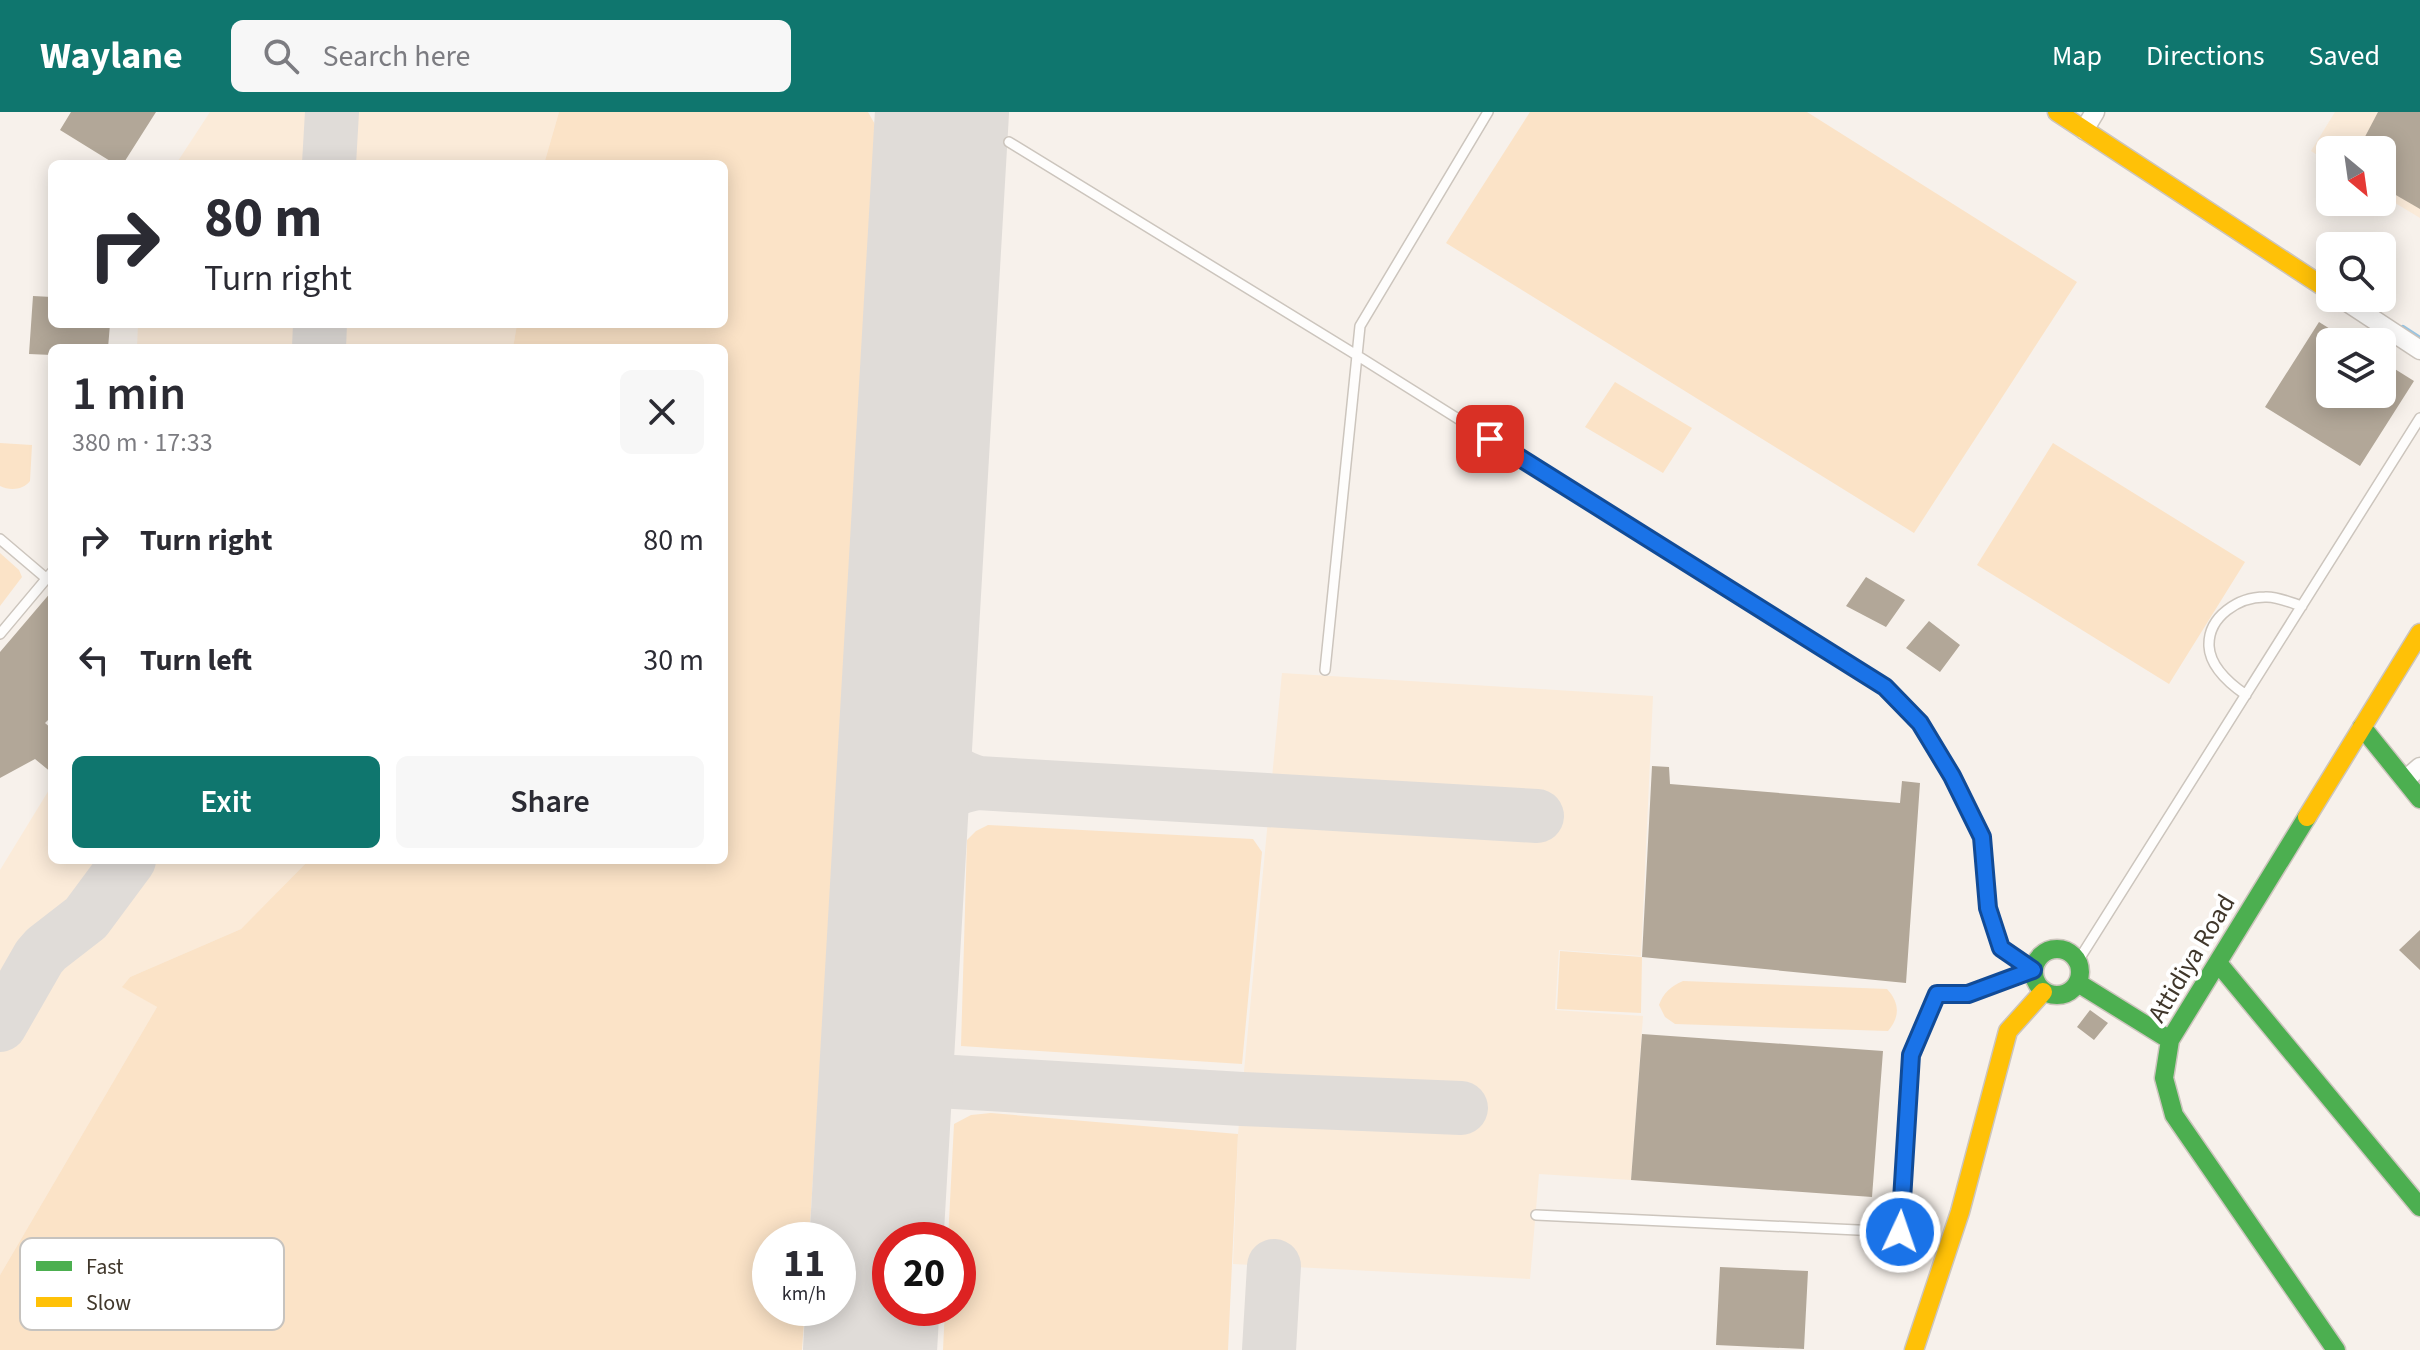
<!DOCTYPE html>
<html lang="en">
<head>
<meta charset="utf-8">
<style>
	:root { --surface:#fff; --page:#f7f7f7; --text:#2b2b33; --muted:#7c7c81; --accent:#0f766e }
	body { margin:0; font-family:"Source Sans 3",sans-serif; background:var(--page); color:var(--text); height:100vh; display:flex; flex-direction:column; font-size:30px; white-space:nowrap }
	* { box-sizing:border-box; margin:0 }
	p { font-size:26px; color:var(--muted) }
	.icon { flex:none; width:44px; height:44px; fill:none; stroke:currentColor; stroke-width:2; stroke-linecap:round; stroke-linejoin:round }
	.map { position:relative; flex:1; overflow:hidden }
	.drawer { position:absolute; left:48px; top:232px; width:680px; height:520px; display:flex; flex-direction:column; background:var(--surface); border-radius:12px; box-shadow:0 4px 20px #0003 }
	.drawer>* { flex:none }
	.guide { position:absolute; left:48px; top:48px; width:680px; height:168px; border-radius:12px; box-shadow:0 4px 20px #0003; background:#fff; color:var(--text); overflow:hidden }
	.needle { width:52px; rotate:151deg }
	.fabs { position:absolute; left:2316px; top:24px; display:grid; gap:16px }
	.fabs a { display:grid; place-items:center; width:80px; height:80px; border-radius:12px; background:var(--surface); box-shadow:0 4px 20px #0003; font-size:40px }
	.speed { position:absolute; left:752px; top:1110px; display:flex; gap:16px; font-size:40px; font-weight:700; text-align:center }
	.speed>* { display:grid; place-content:center; width:104px; height:104px; border-radius:50%; background:var(--surface); box-shadow:0 4px 20px #0003; line-height:1 }
	.speed small { font-size:20px; font-weight:400 }
	.speed .limit { border:12px solid #d22; background:#fff; color:#111 }
	.pin { position:absolute; display:grid; place-items:center; width:68px; height:68px; color:#fff; margin:-34px; border-radius:16px; box-shadow:0 4px 12px #0006 }
	.me { position:absolute; width:88px; margin:-44px; rotate:3deg; stroke-linejoin:round; filter:drop-shadow(0 0 6px #0008) }
	.turn { display:flex; align-items:center; gap:28px; height:168px; padding:0 24px; font-size:36px }
	.turn .icon { width:104px; height:104px; stroke-width:2.5 }
	.turn b { display:block; font-size:56px; line-height:68px }
	.round { display:grid; place-items:center; flex:none; width:84px; height:84px; border-radius:12px; background:var(--page) }
	.overview { display:flex; align-items:center; justify-content:space-between; height:136px; padding:0 24px }
	h1 { font-size:48px; font-weight:600; line-height:60px }
	.button { display:flex; gap:16px; margin-top:auto; padding:16px 24px }
	.button a { flex:1; height:92px; border-radius:12px; background:var(--accent); color:#fff; font-size:32px; font-weight:600; line-height:92px; text-align:center }
	.button a+a { background:var(--page); color:var(--text) }
	ul { padding:0; list-style:none }
	li { display:flex; align-items:center; gap:24px; height:120px; padding:0 24px }
	li div { flex:1 }
	li b { display:block; font-size:30px }
	li em { font-style:normal }
	header { display:flex; align-items:center; gap:48px; box-sizing:border-box; height:112px; padding:0 40px; background:var(--accent); color:#fff }
	header strong { font-size:38px }
	nav { display:flex; gap:44px; margin-inline-start:auto; font-size:28px }
	.search { width:560px; height:72px; background:var(--page); display:flex; align-items:center; gap:20px; box-sizing:border-box; padding:0 28px; border-radius:12px; color:var(--muted); font-size:30px }
	.map>svg:first-child { display:block }
</style>
</head>
<body>
<header>
<strong>Waylane</strong>
<div class="search"><svg class="icon" aria-label="search" viewBox="0 0 24 24"><circle cx="10" cy="10" r="6"/><path d="M15 15l6 6"/></svg>Search here</div>
<nav><a>Map</a><a>Directions</a><a>Saved</a></nav>
</header>
<div class="map">
<svg width="2420" height="1238" viewBox="0 0 2420 1238">
	<rect width="100%" height="100%" fill="#f7f1eb"/>
	<!-- built -->
	<path fill="#fbebd9" d="M210,0h349l-15,52h-368z
		M2335,0h85v106l-38,-23v-45h-52v13l-19,-12z
		M138,212h379l-4,24h-376z
		M1282,561l371,23 -12,260 -82,-6 -4,60 88,6 -12,164 -92,-6 -9,105 -297,-15 5,-130z
		M52,673v75h257l-68,69 -111,48 -7,9 34,21 -157,268v-405z"/>
	<!-- green -->
	<path fill="#fbe3c7" d="M559,0h309l13,23 -72,1105h-39v68h35l-3,42h-802v-75l157,-268 -35,-20 8,-10 111,-48 68,-69h415v-512h-211l4,-24h207v-160h-180z
		M1530,0h277l270,170 -163,251 -468,-290z
		M1615,270l77,46 -29,45 -78,-46z
		M0,331l32,2 -2,36c-7,9 -20,10 -30,5z
		M2053,331l192,119 -76,122 -192,-119z
		M0,441l19,17 3,7 -22,29z
		M988,713l265,14 9,13 -20,212 -281,-18 6,-206 9,-9z
		M1560,839l82,6 -1,56 -84,-4z
		M1683,869l204,8c13,14 13,28 1,42l-213,-7 -10,-7 -6,-12c4,-12 12,-19 24,-24z
		M991,1001l247,21 -10,216h-285l2,-42h13v-68h-10l6,-116 17,-9z"/>
	<g fill="none" stroke-linecap="round" stroke-linejoin="round">
		<!-- stream -->
		<path stroke="#98c4e2" stroke-width="6" d="M2403,216l17,11"/>
		<!-- taxiway -->
		<path stroke="#e0dcd8" stroke-width="54" d="M933,0l6,44
			M329,52l3,-52
			M319,236l1,-24
			M908,579c11,48 20,76 70,92
			M898,748c16,-45 31,-68 80,-77l559,33
			M0,913l39,-68 7,-8 40,-31 43,-58
			M886,966l356,21 219,9
			M1269,1238l5,-84"/>
		<!-- runway -->
		<path stroke="#e0dcd8" stroke-width="134" d="M870,1238l72,-1238"/>
	</g>
	<!-- building -->
	<path fill="#b2a798" d="M71,0h85l-33,52h-8l-55,-34z
		M2378,0h42v97l-38,-22v-37h-24z
		M33,184l19,1v27h58l-2,24h-56v7l-23,-1z
		M2319,210l32,20h-21v52h52v-33l32,20 -54,85 -95,-59z
		M1866,465l39,23 -19,27 -40,-21z
		M52,479v125l-7,7 7,6v44l-17,-14 -35,19v-126z
		M1929,509l31,24 -20,27 -34,-24z
		M1652,654l17,1 1,17 230,19 2,-22 18,2 -14,200 -264,-26z
		M2420,818v40l-21,-20z
		M2090,898l18,13 -14,17 -17,-13z
		M1642,922l241,17 -11,146 -241,-17z
		M1720,1155l88,4 -4,78 -88,-4z"/>
	<g fill="none" stroke-linecap="round" stroke-linejoin="round">
		<!-- lane casing -->
		<g stroke="#ccc5bd" stroke-width="12">
			<path id="lane" d="M1009,30l349,214 527,331 35,36 32,53 30,61 6,71 13,40 32,22 -65,24h-31l-26,61 -11,177 -364,-17
				M0,427l47,40
				M0,522l52,-62
				M1325,558l35,-344 128,-214
				M2246,583c-16,-11 -36,-28 -37,-49 -1,-30 30,-49 56,-49 12,-1 26,6 37,9
				M2078,849l342,-543"/>
		</g>
		<!-- street casing -->
		<g stroke="#ccc5bd" stroke-width="21">
			<path id="street" d="M2084,18l11,-18
				M2341,186l79,52
				M2405,668l15,-13"/>
		</g>
		<!-- fast casing -->
		<g stroke="#ccc5bd" stroke-width="21">
			<path id="fast" d="M2362,615l58,72
				M2307,705l-137,223 -6,38 10,37 162,235
				M2034 860a23 23 0 1 1 46 0a23 23 0 1 1-46 0Z
				M2218,851l202,244
				M2078,871l92,57"/>
		</g>
		<!-- slow casing -->
		<g stroke="#ccc5bd" stroke-width="21">
			<path id="slow" d="M2057,0l273,179
				M2307,705l113,-184
				M1914,1238l46,-138 48,-181 35,-39"/>
		</g>
		<!-- lane -->
		<use href="#lane" stroke="#fefdfc" stroke-width="9"/>
		<!-- street -->
		<use href="#street" stroke="#fefdfc" stroke-width="18"/>
		<!-- fast -->
		<use href="#fast" stroke="#4caf50" stroke-width="18"/>
		<!-- slow -->
		<use href="#slow" stroke="#ffc107" stroke-width="18"/>
	</g>
	<g fill="none" stroke-linecap="round" stroke-linejoin="round">
		<!-- route casing -->
		<g stroke="#114b97" stroke-width="20">
			<path id="route" d="M1490,327l395,248 35,36 32,53 30,61 6,71 13,40 32,22 -65,24h-31l-26,61 -11,177"/>
		</g>
		<!-- route -->
		<use href="#route" stroke="#1a73e8" stroke-width="14"/>
	</g>
	<g text-anchor="middle" stroke-width="8" stroke-linejoin="round" paint-order="stroke">
		<!-- street labels -->
		<g font-size="26" fill="#40372b" stroke="#fff">
			<text transform="translate(2191 846) rotate(-59)" y="9">Attidiya Road</text>
		</g>
	</g>
	<!-- legend -->
	<rect x="20" y="1126" width="264" height="92" rx="12" fill="#fff" stroke="#c6c3bf" stroke-width="2"/>
	<rect x="36" y="1149" width="36" height="10" fill="#4caf50"/>
	<rect x="36" y="1185" width="36" height="10" fill="#ffc107"/>
	<g font-size="22" fill="#40372b">
		<text x="86" y="1162">Fast</text>
		<text x="86" y="1198">Slow</text>
	</g>
</svg>
<div class="fabs">
<a><svg class="needle" viewBox="-14 -14 28 28"><path d="M0-13l5 13h-10z" fill="#e53935"/><path d="M0 13l5-13h-10z" fill="#7c7c81"/></svg></a>
<a><svg class="icon" aria-label="search" viewBox="0 0 24 24"><circle cx="10" cy="10" r="6"/><path d="M15 15l6 6"/></svg></a>
<a><svg class="icon" aria-label="layers" viewBox="0 0 24 24"><path d="M12 4l9 5-9 5-9-5zM3 14l9 5 9-5"/></svg></a>
</div>
<div class="speed"><div>11<small>km/h</small></div><div class="limit">20</div></div>
<div class="pin" style="left:1490px;top:327px;background:#d93025"><svg class="icon" aria-label="arrive" viewBox="0 0 24 24"><path d="M6 21V4h12l-3 4 3 4H6"/></svg></div>
<svg class="me" style="left:1900px;top:1120px" viewBox="-20 -20 40 40"><circle r="17" fill="#1a73e8" stroke="#fff" stroke-width="3"/><path d="M0-11L8 9 0 5-8 9z" fill="#fff"/></svg>
<div class="guide">
<div class="turn"><svg class="icon" aria-label="right" viewBox="0 0 24 24"><path d="M7 20v-9h11M14 6l5 5-5 5"/></svg><div><b>80 m</b>Turn right</div></div>
</div>
<section class="drawer">
<div class="overview"><div><h1>1 min</h1><p>380 m · 17:33</p></div><a class="round"><svg class="icon" aria-label="close" viewBox="0 0 24 24"><path d="M6 6l12 12M18 6L6 18"/></svg></a></div>
<ul>
<li><svg class="icon" aria-label="right" viewBox="0 0 24 24"><path d="M7 20v-9h11M14 6l5 5-5 5"/></svg><div><b>Turn right</b></div><em>80 m</em></li>
<li><svg class="icon" aria-label="left" viewBox="0 0 24 24"><path d="M17 20v-9H6M10 6l-5 5 5 5"/></svg><div><b>Turn left</b></div><em>30 m</em></li>
</ul>
<div class="button"><a>Exit</a><a>Share</a></div>
</section>
</div>
</body>
</html>
